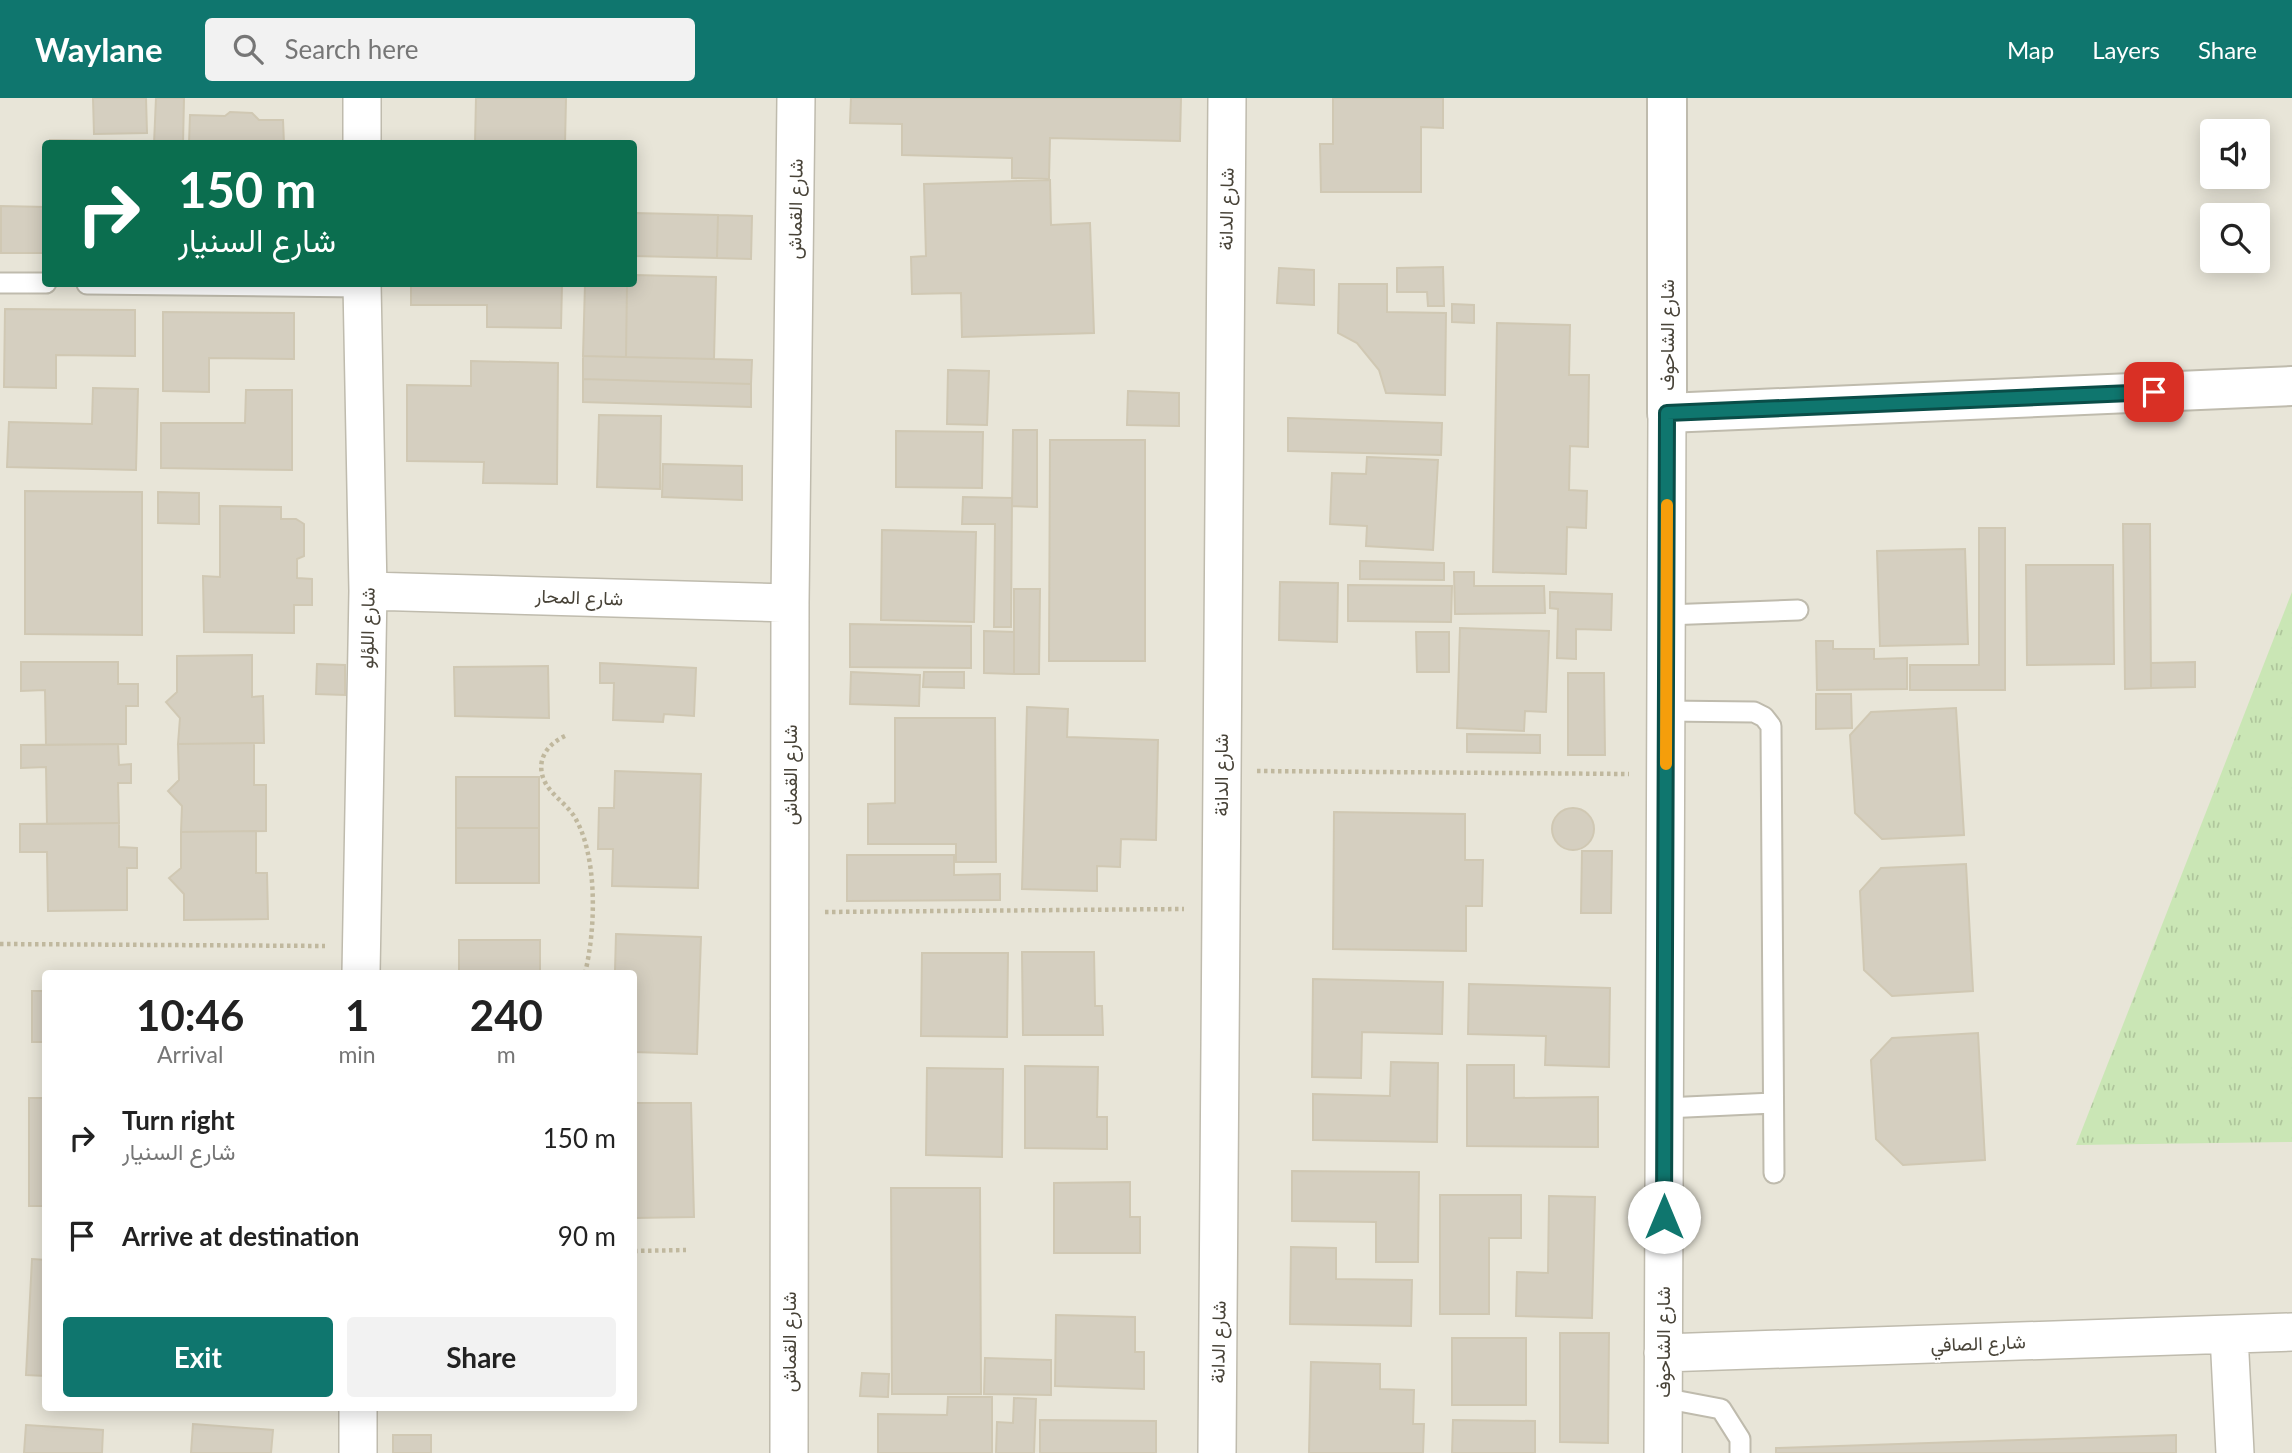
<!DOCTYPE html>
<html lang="en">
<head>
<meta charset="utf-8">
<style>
	:root { --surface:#fff; --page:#f2f2f2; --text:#222; --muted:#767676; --accent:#0f766e }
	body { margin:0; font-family:Lato,Vazirmatn,sans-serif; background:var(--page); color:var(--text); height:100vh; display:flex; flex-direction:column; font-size:26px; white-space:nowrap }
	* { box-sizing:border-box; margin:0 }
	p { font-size:23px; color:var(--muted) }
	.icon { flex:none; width:38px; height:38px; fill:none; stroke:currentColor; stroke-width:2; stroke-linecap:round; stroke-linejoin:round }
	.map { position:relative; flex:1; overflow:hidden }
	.side { position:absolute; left:42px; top:872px; width:595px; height:441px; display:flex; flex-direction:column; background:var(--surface); border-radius:7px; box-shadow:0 4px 18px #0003 }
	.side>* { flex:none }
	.guide { position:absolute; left:42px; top:42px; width:595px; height:147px; border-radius:7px; box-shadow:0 4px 18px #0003; background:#0b6e4f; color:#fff; overflow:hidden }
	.tools { position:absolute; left:2200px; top:21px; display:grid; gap:14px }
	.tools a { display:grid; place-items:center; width:70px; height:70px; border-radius:7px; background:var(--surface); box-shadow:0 4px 18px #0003; font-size:35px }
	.pin { position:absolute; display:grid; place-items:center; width:60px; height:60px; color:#fff; margin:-30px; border-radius:14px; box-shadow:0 4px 10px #0006 }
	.me { position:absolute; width:77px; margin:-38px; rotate:0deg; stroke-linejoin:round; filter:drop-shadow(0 0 5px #0008) }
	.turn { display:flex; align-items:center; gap:24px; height:147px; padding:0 21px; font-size:32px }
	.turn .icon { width:91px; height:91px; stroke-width:2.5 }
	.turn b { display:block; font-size:49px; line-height:60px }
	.eta { display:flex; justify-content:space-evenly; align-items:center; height:119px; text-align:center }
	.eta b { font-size:42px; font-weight:700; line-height:49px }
	.cta { display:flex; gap:14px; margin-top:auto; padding:14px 21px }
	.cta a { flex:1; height:80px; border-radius:7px; background:var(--accent); color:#fff; font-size:28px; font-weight:700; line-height:80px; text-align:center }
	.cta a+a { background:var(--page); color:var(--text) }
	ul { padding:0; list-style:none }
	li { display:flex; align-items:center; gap:21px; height:98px; padding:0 21px }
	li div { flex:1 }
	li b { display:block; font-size:26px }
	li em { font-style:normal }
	header { display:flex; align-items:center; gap:42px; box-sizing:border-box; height:98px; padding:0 35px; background:var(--accent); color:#fff }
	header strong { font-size:33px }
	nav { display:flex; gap:38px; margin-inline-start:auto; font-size:24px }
	.search { width:490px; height:63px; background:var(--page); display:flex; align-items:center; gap:18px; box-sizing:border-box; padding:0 24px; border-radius:7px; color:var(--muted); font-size:26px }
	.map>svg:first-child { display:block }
</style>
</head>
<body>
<header>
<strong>Waylane</strong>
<div class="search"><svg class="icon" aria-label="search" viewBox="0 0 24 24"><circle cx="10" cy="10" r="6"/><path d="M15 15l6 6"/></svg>Search here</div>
<nav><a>Map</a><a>Layers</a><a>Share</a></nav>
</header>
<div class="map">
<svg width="2292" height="1355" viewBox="0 0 2292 1355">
	<defs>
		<pattern id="grass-tufts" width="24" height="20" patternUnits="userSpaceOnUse" patternTransform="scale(1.75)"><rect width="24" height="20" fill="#cae6b5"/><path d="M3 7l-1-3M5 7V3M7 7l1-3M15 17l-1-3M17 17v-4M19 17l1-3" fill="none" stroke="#afc69c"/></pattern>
	</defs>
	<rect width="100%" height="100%" fill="#f4f2ea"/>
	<!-- residential -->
	<path fill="#e8e5d8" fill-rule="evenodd" d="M0,0h2292v1355h-2292zM2212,33h46v46h-46zM46,46h588v140h-588zM2212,117h46v46h-46zM46,875h588v434h-588z"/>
	<!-- grass -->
	<path fill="url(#grass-tufts)" d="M2292,494v550l-216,3z"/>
	<!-- building -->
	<path fill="#d5cfc0" stroke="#d0c8b3" stroke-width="2" d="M93,0h53l1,35 -53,1z
		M156,0h28l-1,46h-29z
		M476,0h90l-1,46h-90z
		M851,0h330l-1,43 -130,-3 -1,41 -37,-1v-20l-110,-3v-31l-52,-1z
		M1333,0h110v30l-22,-1v65h-100l-1,-48h13z
		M230,14l22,1 7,7h24l1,24h-95l1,-29 35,1z
		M50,42l77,1v3h-77z
		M1050,82l1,45 39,-2 4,110 -132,4 -1,-44 -49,1 -1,-37 15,-1 -2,-72z
		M1,108l45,1v46h-45z
		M634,115l84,2 -1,43 -83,-2z
		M718,117l34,1 -1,43 -34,-1z
		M1443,169l1,39h-16l-1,-14h-30v-24z
		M1279,170l35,2v35l-37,-2z
		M634,177l82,2 -2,82 -88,-2 1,-73h7z
		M411,186h151l-1,44 -74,-1v-22h-76z
		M585,186h42l-1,73 -43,-1z
		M1339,186h48v28l59,1 -1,82 -59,-2 -7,-23 -22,-27 -19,-10z
		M1452,206l22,1v18l-22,-1z
		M5,211l130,1v46l-79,-1v33l-52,-1z
		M163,214l131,1v46l-85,-1v34l-46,-1z
		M1497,225l73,2 -1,50h20l-1,72 -18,-1 -1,44 18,1 -1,37 -19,-1 -1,47 -73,-2z
		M583,258l169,4 -1,24 -168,-5z
		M471,263l87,2 -1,121 -74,-1 1,-21 -77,-1v-76l64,1z
		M948,272l41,1 -2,54 -40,-1z
		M583,281l168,5v23l-168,-5z
		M93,290l45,1 -2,81 -129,-3 2,-45 83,2z
		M246,292h46v80l-131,-2v-45h84z
		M1128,293l51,2v33l-52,-1z
		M599,317l62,1 -1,73 -63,-2z
		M1288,320l154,5 -1,32 -153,-4z
		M1013,332h24v77l-25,-1z
		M896,333l87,1 -1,56 -86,-1z
		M1050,342h95v221h-96z
		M1367,359l71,3 -5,90 -67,-4 1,-20 -37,-2 2,-51 34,1z
		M663,366l79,2v34l-80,-3z
		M25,393l117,1v143l-117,-1z
		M158,394l41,1v31l-41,-1z
		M963,399l49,1 -1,129h-17l1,-103h-33z
		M220,408l61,1v12h15l8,5v32l-7,3v19l15,1v26h-18v28l-90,-1 -1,-56 17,1z
		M2123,426h27l1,164 -26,1z
		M1979,430h26v162h-95v-25h69z
		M882,432l94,2 -2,90 -93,-2z
		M1965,451l3,95 -88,2 -3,-95z
		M1360,463l84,2v17l-84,-1z
		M2026,467h87l1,99 -87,1z
		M1454,474h20v14h70l1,27 -90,1z
		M1280,484l58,1 -1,59 -58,-2z
		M1348,487l104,1 -1,36 -103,-1z
		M1014,491h26l-1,85h-25z
		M1550,494l62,2 -1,36 -35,-1v30l-19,-1 1,-49 -8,-1z
		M850,526l121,2v42l-121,-1z
		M1460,530l89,3 -3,81 -21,-1 -1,20 -67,-3z
		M984,533l30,1v42l-30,-1z
		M1416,534h33v40h-32z
		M1816,543h17v8h41v10l33,-1v31l-90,1z
		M252,557v42l11,-1 1,47 -86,1 2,-26 -14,-16 11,-10v-36z
		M21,564h97v22h20v22h-12v38l-80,1 -1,-55 -24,1z
		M2195,564v25l-44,1v-25z
		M600,565l96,5 -2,48 -30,-2 -1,8 -50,-2 1,-37h-14z
		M317,566l28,1v30l-29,-1z
		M548,568l1,52 -94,-2 -1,-49z
		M851,574l69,3 -1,31 -69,-2z
		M924,574h40v16l-41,-1z
		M1568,575h36l1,82h-37z
		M1816,596h35l1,34 -36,1z
		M1027,609l41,2 -1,28 91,3 -2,100 -35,-1 -1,28 -23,-1v25l-75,-2z
		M1956,610l8,127 -82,4 -27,-26 -5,-78 21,-23z
		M895,620h100l1,144h-40v-18h-88v-40l27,-1z
		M1467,636l73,1v18l-73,-1z
		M254,645v42h12v46l-85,1 1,-26 -14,-15 11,-11 -1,-36z
		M118,646l1,21 12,-1v19h-13l1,40 -72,1 -1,-57 -25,1v-23z
		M615,673l86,3 -3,114 -86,-2 1,-37h-15l1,-41h15z
		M456,679h83v51h-83z
		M1552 731a21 21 0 1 1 42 0a21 21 0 1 1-42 0Z
		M1334,714l131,2v46h18l-1,46h-16v45l-133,-2z
		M119,725v24l18,1v20h-10v42l-79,1 -1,-59h-27v-28z
		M456,730h83v55h-83z
		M256,733v42h11l1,46 -84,1v-26l-15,-16 12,-10v-36z
		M1582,753h30l-1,62h-30z
		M847,757h107v20l46,-1v26l-153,1z
		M1966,766l7,127 -81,5 -28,-26 -4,-79 21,-23z
		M616,836l85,3 -4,117 -63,-2v-79h-32v-2h13z
		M459,842h81v33h-81z
		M1022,854h72l1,54h7l1,29h-80z
		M922,855h86l-1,84 -86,-1z
		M1313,881l130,3 -1,52 -80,-2 -1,46 -49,-1z
		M1469,886l141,4 -1,79 -64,-2 1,-29 -78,-2z
		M32,893h14v51h-14z
		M1978,935l7,127 -82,5 -27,-26 -5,-79 21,-22z
		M1391,964l47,1 -1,79 -124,-2v-46l77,2z
		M1467,967h47v33l84,-1v50l-131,-1z
		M1025,968l73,1 -1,50h10v32l-82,-1z
		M927,970l76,1 -1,88 -76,-2z
		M29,1000h17v108h-17z
		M634,1005h57l3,114 -60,1z
		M1292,1073l127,1 -1,90h-42v-40l-84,-1z
		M1130,1084v35h10v36h-86v-70z
		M891,1090h89l1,206h-89z
		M1440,1097h81v43h-32v76h-49z
		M1549,1098l46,1 -3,121 -76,-2 1,-44 31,1z
		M1291,1149l45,1v31l76,1 -1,46 -121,-2z
		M32,1161l14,1v116l-20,-1z
		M1056,1217l79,2v35h9v37l-89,-3z
		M1560,1235h49l-1,110 -48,-1z
		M1452,1240h74v67h-74z
		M985,1260l66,2v35l-67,-1z
		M1311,1264l69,2v25l34,1 -1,34h11l-1,29h-114z
		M862,1275l27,1 -1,23 -28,-1z
		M948,1299h44v56h-114v-39l69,1z
		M1014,1300l22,1 -2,54h-38l1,-31 16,1z
		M1040,1322l116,1v32h-116z
		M1453,1322l82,1v32h-83z
		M193,1326l80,6 -2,23h-80z
		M26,1327l77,5 -1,23h-78z
		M393,1337h38v18h-38z
		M2176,1337v18h-400v-5z"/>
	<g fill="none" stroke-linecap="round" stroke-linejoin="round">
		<!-- service casing -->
		<g stroke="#bfbbad" stroke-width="23">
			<path id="service" d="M0,185h46
				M87,186l275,3
				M1666,517l132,-5
				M1666,613l88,1 10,5 7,9 3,447
				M1665,1010l108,-5
				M1663,1300l58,11 19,30v14"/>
		</g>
		<!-- minor casing -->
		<g stroke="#bfbbad" stroke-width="40">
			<path id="minor" d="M362,46v-46
				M368,493l422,12
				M361,875l7,-382 -6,-307
				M2229,1237l6,118
				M1663,1255l629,-21
				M358,1355v-46
				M789,1355l1,-850 6,-505
				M1217,1355l10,-1355
				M1663,1355l4,-1040"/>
		</g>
		<!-- tertiary casing -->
		<g stroke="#bfbbad" stroke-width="42">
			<path id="tertiary" d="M1667,0v315l625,-27"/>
		</g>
		<!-- path -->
		<path stroke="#c0b89e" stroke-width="4.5" stroke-dasharray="3.5 3.5" stroke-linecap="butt" d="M565,638c-15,7 -27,20 -23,38 4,18 22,27 32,42 24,39 22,113 11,157
			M1257,673l372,3
			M825,814l359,-3
			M0,846l325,2
			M634,1153l52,-1"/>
		<!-- service -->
		<use href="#service" stroke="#fff" stroke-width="19"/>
		<!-- minor -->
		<use href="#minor" stroke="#fff" stroke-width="37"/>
		<!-- tertiary -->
		<use href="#tertiary" stroke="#fff" stroke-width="38"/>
	</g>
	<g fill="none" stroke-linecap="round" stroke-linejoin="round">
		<!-- route casing -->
		<g stroke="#0a4d48" stroke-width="18">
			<path id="route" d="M1664,1119l3,-804 487,-21"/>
		</g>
		<!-- route -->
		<use href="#route" stroke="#0f766e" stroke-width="12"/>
		<!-- slow -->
		<path stroke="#f59e0b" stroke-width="12" d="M1666,666l1,-259"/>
	</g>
	<g text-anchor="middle" stroke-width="5" stroke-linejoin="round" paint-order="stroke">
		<!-- street labels -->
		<g font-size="19" fill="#484338" stroke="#fff">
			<text transform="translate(795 111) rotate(-89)" y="7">شارع القماش</text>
			<text transform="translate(1226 111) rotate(-89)" y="7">شارع الدانة</text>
			<text transform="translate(1667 237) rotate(-90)" y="7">شارع الشاحوف</text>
			<text transform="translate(579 499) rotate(2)" y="7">شارع المحار</text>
			<text transform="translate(367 530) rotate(-89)" y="7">شارع اللؤلو</text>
			<text transform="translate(790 677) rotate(-90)" y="7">شارع القماش</text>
			<text transform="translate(1221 677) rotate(-90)" y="7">شارع الدانة</text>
			<text transform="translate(789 1244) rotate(-90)" y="7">شارع القماش</text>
			<text transform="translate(1218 1244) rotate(-89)" y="7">شارع الدانة</text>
			<text transform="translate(1663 1244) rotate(-90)" y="7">شارع الشاحوف</text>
			<text transform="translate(1978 1245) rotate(-2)" y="7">شارع الصافي</text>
		</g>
	</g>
</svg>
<div class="tools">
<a><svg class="icon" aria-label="sound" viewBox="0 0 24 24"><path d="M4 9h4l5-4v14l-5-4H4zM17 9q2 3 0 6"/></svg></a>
<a><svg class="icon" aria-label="search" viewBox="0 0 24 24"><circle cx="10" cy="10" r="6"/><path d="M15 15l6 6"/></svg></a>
</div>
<div class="pin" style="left:2154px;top:294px;background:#d93025"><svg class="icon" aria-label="arrive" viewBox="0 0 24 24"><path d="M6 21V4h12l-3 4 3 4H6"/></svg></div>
<svg class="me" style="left:1664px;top:1119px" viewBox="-20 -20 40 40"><circle r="19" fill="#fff"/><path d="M0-13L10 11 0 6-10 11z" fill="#0f766e"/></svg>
<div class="guide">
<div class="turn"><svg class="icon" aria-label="right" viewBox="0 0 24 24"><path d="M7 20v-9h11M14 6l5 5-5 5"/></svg><div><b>150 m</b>شارع السنيار</div></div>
</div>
<section class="side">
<div class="eta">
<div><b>10:46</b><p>Arrival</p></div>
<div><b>1</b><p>min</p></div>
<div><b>240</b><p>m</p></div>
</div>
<ul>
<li><svg class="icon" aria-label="right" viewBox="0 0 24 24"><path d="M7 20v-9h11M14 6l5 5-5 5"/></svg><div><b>Turn right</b><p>شارع السنيار</p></div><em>150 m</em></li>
<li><svg class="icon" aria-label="arrive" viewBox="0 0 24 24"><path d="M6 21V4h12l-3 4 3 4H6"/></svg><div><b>Arrive at destination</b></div><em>90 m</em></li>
</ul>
<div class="cta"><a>Exit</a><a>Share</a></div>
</section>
</div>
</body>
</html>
